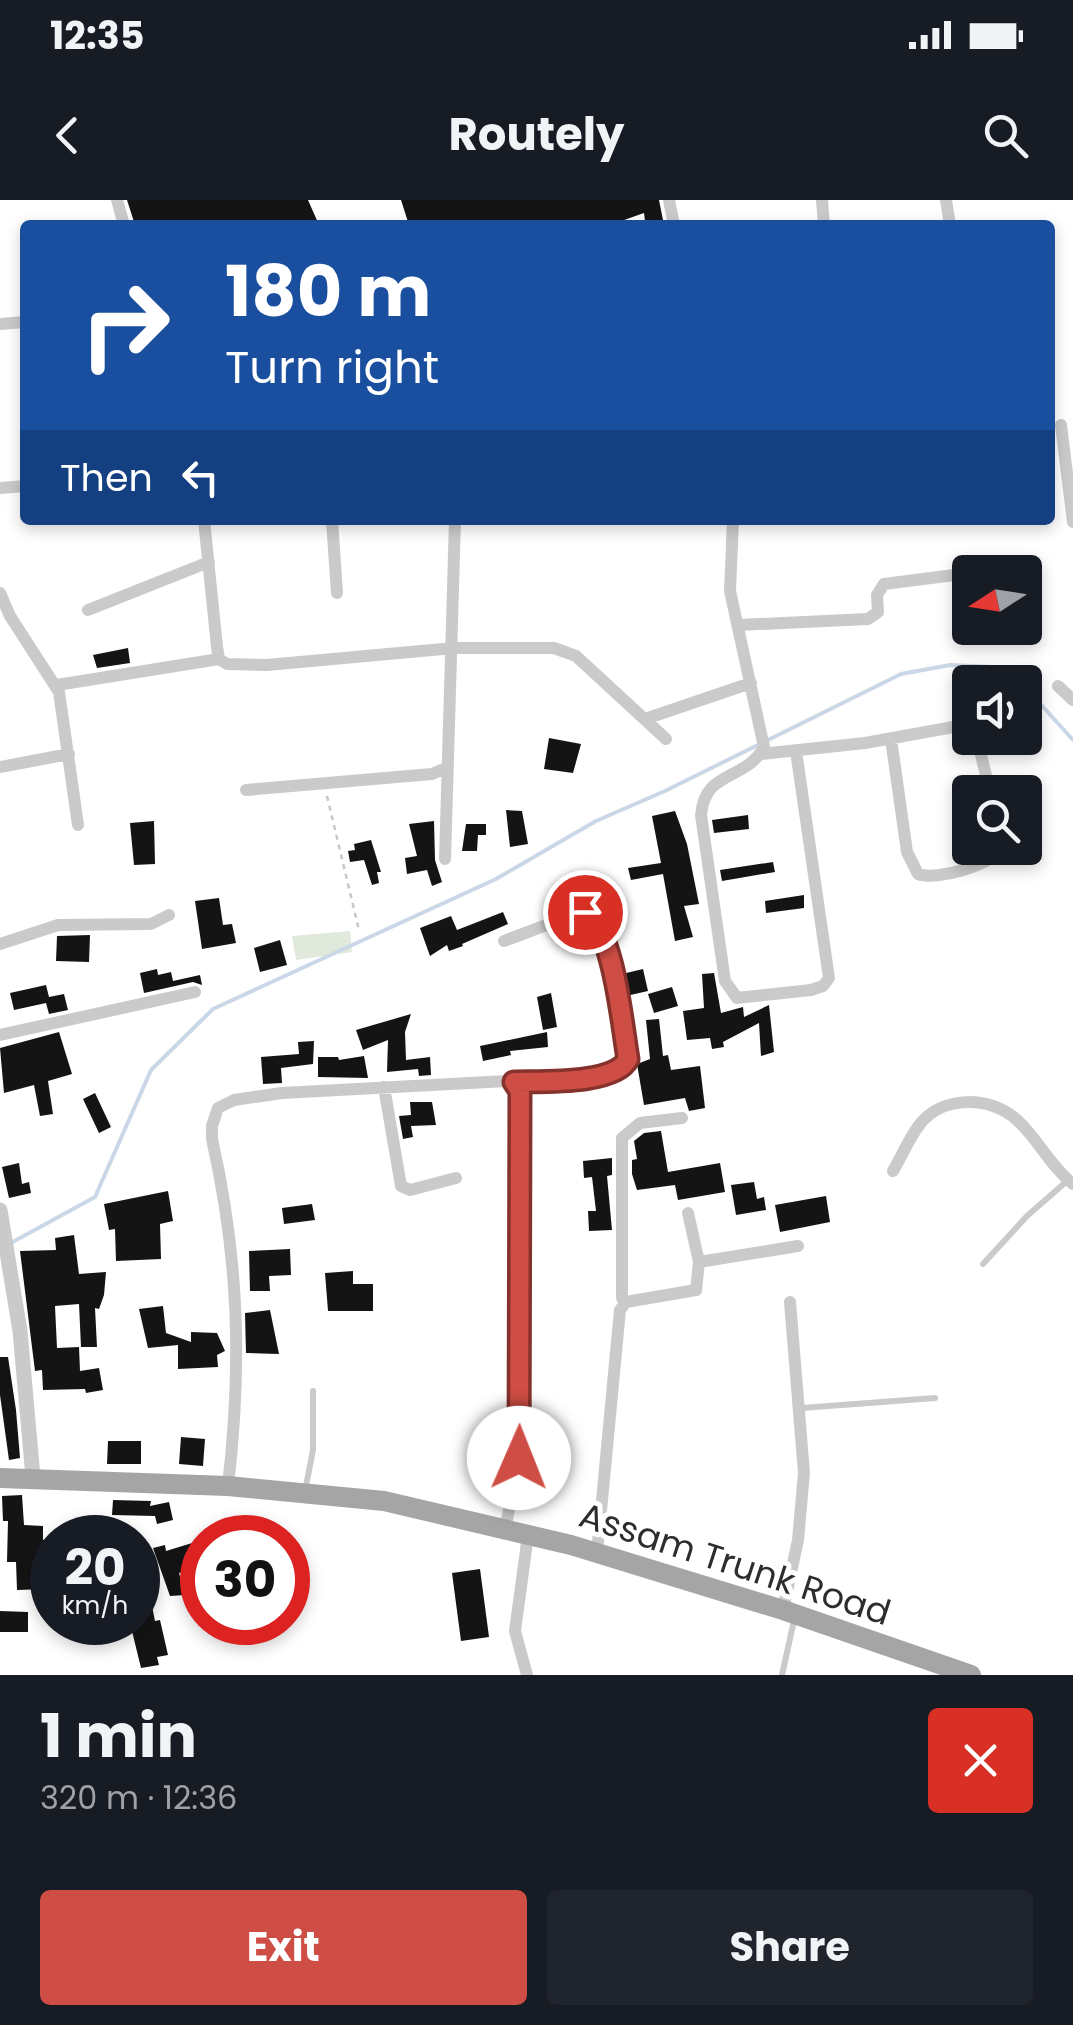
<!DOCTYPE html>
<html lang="en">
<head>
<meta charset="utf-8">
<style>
	:root { --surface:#171b24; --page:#20242c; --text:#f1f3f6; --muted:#9ea1a6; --accent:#ce4d44 }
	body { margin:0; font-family:Poppins,sans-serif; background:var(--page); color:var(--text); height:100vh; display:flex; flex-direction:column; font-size:38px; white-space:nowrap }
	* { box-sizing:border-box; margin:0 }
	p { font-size:32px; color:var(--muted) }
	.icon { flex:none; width:55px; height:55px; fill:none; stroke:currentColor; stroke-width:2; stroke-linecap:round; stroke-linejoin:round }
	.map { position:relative; height:1475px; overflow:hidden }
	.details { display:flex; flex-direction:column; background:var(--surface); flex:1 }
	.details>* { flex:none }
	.top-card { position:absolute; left:20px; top:20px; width:1035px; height:305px; border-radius:10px; box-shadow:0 5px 15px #0003; background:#1a4fa0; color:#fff; overflow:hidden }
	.needle { width:65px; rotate:258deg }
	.controls { position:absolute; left:952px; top:355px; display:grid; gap:20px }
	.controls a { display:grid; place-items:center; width:90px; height:90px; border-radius:10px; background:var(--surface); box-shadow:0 5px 15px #0003; font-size:50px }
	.speed { position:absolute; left:30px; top:1315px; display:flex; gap:20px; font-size:50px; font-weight:700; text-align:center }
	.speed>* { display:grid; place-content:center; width:130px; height:130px; border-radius:50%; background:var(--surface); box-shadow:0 5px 15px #0003; line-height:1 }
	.speed small { font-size:25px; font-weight:400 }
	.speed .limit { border:15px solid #d22; background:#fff; color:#111 }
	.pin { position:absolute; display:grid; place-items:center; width:85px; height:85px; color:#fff; margin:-42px; border:5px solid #fff; border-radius:50%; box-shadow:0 2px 10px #0007 }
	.me { position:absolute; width:110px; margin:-55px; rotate:1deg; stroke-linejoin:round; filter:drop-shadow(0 0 8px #0008) }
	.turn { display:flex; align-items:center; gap:35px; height:210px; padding:0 40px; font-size:45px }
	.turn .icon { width:130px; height:130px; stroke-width:2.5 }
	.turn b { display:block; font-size:70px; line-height:85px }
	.then { display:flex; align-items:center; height:95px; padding:0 40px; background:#0003; gap:20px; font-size:38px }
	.round { display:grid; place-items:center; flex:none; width:105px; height:105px; border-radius:10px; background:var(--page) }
	.headline { display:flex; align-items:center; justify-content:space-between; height:170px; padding:0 40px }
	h1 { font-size:60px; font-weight:700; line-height:75px }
	.button { display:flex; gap:20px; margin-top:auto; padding:20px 40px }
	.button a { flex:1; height:115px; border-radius:10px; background:var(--accent); color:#fff; font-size:40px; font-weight:700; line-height:115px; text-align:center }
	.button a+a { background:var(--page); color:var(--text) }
	.status { display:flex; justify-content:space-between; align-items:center; height:70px; padding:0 50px; background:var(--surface); direction:ltr }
	.status svg { height:28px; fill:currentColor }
	header { display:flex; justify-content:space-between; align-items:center; height:130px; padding:0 40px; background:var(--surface); font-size:45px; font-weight:700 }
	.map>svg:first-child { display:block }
</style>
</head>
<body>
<div class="status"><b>12:35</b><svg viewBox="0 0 49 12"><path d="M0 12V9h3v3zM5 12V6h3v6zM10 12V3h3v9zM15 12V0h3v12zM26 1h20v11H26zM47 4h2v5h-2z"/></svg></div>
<header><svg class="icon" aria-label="back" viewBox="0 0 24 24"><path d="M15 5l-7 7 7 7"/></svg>Routely<svg class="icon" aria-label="search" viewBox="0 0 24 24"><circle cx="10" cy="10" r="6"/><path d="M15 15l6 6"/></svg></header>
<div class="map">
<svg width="1073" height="1475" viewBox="0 0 1073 1475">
	<rect width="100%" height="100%" fill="#fff"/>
	<!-- green -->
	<path fill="#e1e8dc" d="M350,731l2,21 -56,8 -4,-24z"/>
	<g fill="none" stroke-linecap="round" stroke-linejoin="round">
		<!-- stream -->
		<path stroke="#cad7e6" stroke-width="4" d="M1025,487l48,53
			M9,1044l86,-47 56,-127 62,-61 283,-130 100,-58 69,-30 236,-117 49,-9 42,2 27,15"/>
	</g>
	<!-- building -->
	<path fill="#141414" d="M127,0h181l11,25h-184z
		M401,0h258l4,20 -18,1 -1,-8 -34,12h-201z
		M128,448l2,15 -33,5 -4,-13z
		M549,538l32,6 -8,29 -29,-4z
		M506,610l16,1 6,33 -18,3z
		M675,611l12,33 12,60 -15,2 9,31 -18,4 -12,-67 -32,6 -3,-12 33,-5 -9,-47z
		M748,615l1,14 -35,4 -2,-13z
		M154,621l1,43 -21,1 -4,-42z
		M434,621l1,39 7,22 -10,4 -5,-16 -20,4 -2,-16 12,-2 -8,-32z
		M466,624h20v11h-8l-1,16h-15z
		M371,640l10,32h-4l2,11 -7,2 -8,-25 -14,2 -2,-11 7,-1 -1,-6z
		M773,662l2,10 -53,9 -2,-11z
		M804,695v13l-38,5 -1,-12z
		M219,698l4,27 9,-1 4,19 -34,6 -7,-48z
		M503,712l5,12 -46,20 1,2 -14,5 -2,-6 -17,11 -10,-28 31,-12 6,14z
		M90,735l-1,27 -33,-1 1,-25z
		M280,740l7,25 -27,7 -6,-24z
		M157,769l1,6 13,-3 2,9 27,-6 2,10 -9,-3 -49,11 -4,-20z
		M643,769l5,22 -22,5 -4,-22z
		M714,773l7,40 22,-6 1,10 25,-12 5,47 -13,4 -2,-33 -36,19 1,5 -12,2 -2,-11 -23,2 -4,-29 21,-3 -2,-34z
		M46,785l3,12 15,-3 4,16 -19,4 -3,-11 -32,7 -4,-17z
		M672,787l6,19 -24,7 -6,-19z
		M551,793l6,34 -14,3 -6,-33z
		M411,814l-6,18 1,28 24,-3 1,18 -12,1 -1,-7 -31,3 1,-32 -25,10 -7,-20z
		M659,819l4,37 5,-1 3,15 29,-4 5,42 -16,3 -4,-13 -41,7 -7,-41 13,-5 -4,-39z
		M59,832l13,42 -24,7 5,33 -13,2 -6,-31 -30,8 -4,-45z
		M547,832l1,15 -38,4 1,4 -28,6 -3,-15z
		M314,841l-1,23 -32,4 1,15 -19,1 -2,-27 38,-3 -1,-12z
		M364,856l4,22 -50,-1v-20h20l1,3z
		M95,893l16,34 -12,6 -16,-34z
		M410,902h22l4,23 -25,1 2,11 -10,2 -4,-23 12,-1z
		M661,931l7,41 52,-9 5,29 -47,8 -3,-15 -38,5 -5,-16v-14l5,-1 -3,-18 10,-8z
		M612,958v17l-5,1 5,54 -23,1 -1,-20h8l-4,-34 -8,1 -1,-17z
		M19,963l3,21 7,-2 2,11 -22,5 -7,-31z
		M754,982l3,17 7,-2 2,13 -30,5 -5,-30z
		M168,991l5,30 -13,3 1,35 -45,2 -1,-32 -6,1 -5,-26z
		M826,996l4,26 -50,10 -5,-27z
		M312,1004l3,16 -31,4 -2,-16z
		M74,1035l5,39 27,-2 -2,23 -5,14 -4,-1 2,39h-16l-2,-43 -24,2 2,42 22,-1 1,24 19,-3 4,22 -17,3 -1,-4 -42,1 -1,-20 -7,1 -15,-120 36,-1 -1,-12z
		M290,1049l1,26 -22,1 1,15h-20l-1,-40z
		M353,1071v13h20v27h-45l-3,-38z
		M163,1106l3,27 25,9v-10l26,1 8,18 -8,4 1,12 -40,2v-24l-30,3 -9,-39z
		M270,1110l9,44 -33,-1 -1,-40z
		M0,1157h8l8,53 4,48 -11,2 -9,-65z
		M181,1237l24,2 -2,27 -24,-2z
		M108,1241h33v23h-34z
		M22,1295l2,30 19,1v14l9,-1v28l-6,1 1,21 -30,1 -1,-28h-9l1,-41h-5l-1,-25z
		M113,1300l38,1 -1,5 19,-4 4,18 -16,4 -2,-8 -43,-1z
		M202,1340v26l-23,7 6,22 -15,1 -17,-48 12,-3 1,6z
		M141,1350l14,50 -4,1 4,20 5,-1 8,35 -11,2 2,8 -18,3 -10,-41 7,-2v-74z
		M480,1369l9,68 -28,4 -9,-68z
		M0,1411l28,1v20h-28z"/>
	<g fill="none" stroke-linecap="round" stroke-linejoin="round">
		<!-- path -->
		<path stroke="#c7c7c7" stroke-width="2.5" stroke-dasharray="5 5" stroke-linecap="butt" d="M327,596l32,134"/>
		<!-- service -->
		<path stroke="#cacaca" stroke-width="6" d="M983,1064l44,-48 40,-35
			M802,1208l133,-10
			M305,1291l8,-41v-59
			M782,1475l13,-59"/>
		<!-- minor -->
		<path stroke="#cacaca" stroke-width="12" d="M117,0l7,25
			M669,0l5,25
			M822,0l2,25
			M946,0l4,25
			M0,124l25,-2
			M1061,225l12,97
			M0,288l25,-2
			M204,320l13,127 2,12 8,5 40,1 187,-17h100l22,8 90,83
			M332,320l5,73
			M733,320l-3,71 34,156c-19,35 -59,22 -63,68l24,166 12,17 74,-8 12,-4 6,-8 -33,-227
			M979,372h5
			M0,393l10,23 49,76 19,133
			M88,410l121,-48
			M738,425l130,-6 10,-7 -1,-17 7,-11 86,-11
			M57,485l162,-26
			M1058,486l15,14
			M645,519l106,-36
			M977,538l13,54
			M891,539l16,113 11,22c19,7 74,-9 83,-26
			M761,554l104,-11 105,-19
			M0,567l69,-13
			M246,590l186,-16 14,-6
			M445,659l10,-339
			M504,741l74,-28 13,1 17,41 20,104c-12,26 -87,22 -113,23
			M0,744l58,-19 93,-1 18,-9
			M0,835l195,-43
			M384,887l17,99 9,4 46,-12
			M893,971c9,-15 16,-33 27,-47 23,-29 71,-28 97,-4 21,19 33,46 56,64
			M688,1013l11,49
			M626,1102l-4,-4v-160l18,-15 42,-5
			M228,1286c14,-121 11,-227 -16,-347v-13l6,-18 16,-8 48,-7 225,-12 10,2 4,8 -2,367 -14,72
			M597,1353l23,-243 6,-8 70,-12 3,-28 99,-16
			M783,1410l15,-70 6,-67 -14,-171
			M527,1475l-12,-44 13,-96"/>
		<!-- tertiary -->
		<path stroke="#cacaca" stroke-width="15" d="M0,1010l20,121 13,146"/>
		<!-- primary -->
		<path stroke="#a5a5a5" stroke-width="20" d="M0,1278l228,8 156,15 187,44 212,65 188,65"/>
	</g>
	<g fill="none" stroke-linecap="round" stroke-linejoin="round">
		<!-- route casing -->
		<g stroke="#86322c" stroke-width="25">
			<path id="route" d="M519,1258l1,-367 -6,-9c27,-1 101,3 114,-23 -6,-34 -14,-129 -43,-147"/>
		</g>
		<!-- route -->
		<use href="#route" stroke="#ce4d44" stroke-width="18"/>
	</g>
	<g text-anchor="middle" stroke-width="10" stroke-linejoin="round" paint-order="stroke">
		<!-- street labels -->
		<g font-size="35" fill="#2d2d2d" stroke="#fff">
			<text transform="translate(735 1364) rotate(18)" y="12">Assam Trunk Road</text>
		</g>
	</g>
</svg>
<div class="controls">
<a><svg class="needle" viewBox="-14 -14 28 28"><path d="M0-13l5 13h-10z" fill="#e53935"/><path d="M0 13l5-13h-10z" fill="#9ea1a6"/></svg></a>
<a><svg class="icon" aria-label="sound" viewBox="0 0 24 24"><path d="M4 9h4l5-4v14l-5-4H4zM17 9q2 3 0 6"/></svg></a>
<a><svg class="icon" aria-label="search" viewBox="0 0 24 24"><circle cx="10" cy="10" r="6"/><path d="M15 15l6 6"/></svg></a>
</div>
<div class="speed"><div>20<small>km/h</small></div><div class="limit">30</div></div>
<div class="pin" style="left:585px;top:712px;background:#d93025"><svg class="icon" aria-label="arrive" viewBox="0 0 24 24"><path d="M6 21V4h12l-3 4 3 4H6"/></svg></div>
<svg class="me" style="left:519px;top:1258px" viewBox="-20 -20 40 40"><circle r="19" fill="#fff"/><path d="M0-13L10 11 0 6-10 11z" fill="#ce4d44"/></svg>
<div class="top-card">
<div class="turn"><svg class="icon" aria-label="right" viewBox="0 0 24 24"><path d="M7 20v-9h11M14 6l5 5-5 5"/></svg><div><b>180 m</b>Turn right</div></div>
<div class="then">Then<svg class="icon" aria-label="left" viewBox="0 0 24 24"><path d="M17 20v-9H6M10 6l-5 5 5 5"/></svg></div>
</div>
</div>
<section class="details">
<div class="headline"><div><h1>1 min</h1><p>320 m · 12:36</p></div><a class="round" style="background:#d93025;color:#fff"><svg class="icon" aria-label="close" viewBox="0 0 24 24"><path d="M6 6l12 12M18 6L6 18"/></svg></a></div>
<div class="button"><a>Exit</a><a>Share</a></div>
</section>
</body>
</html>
